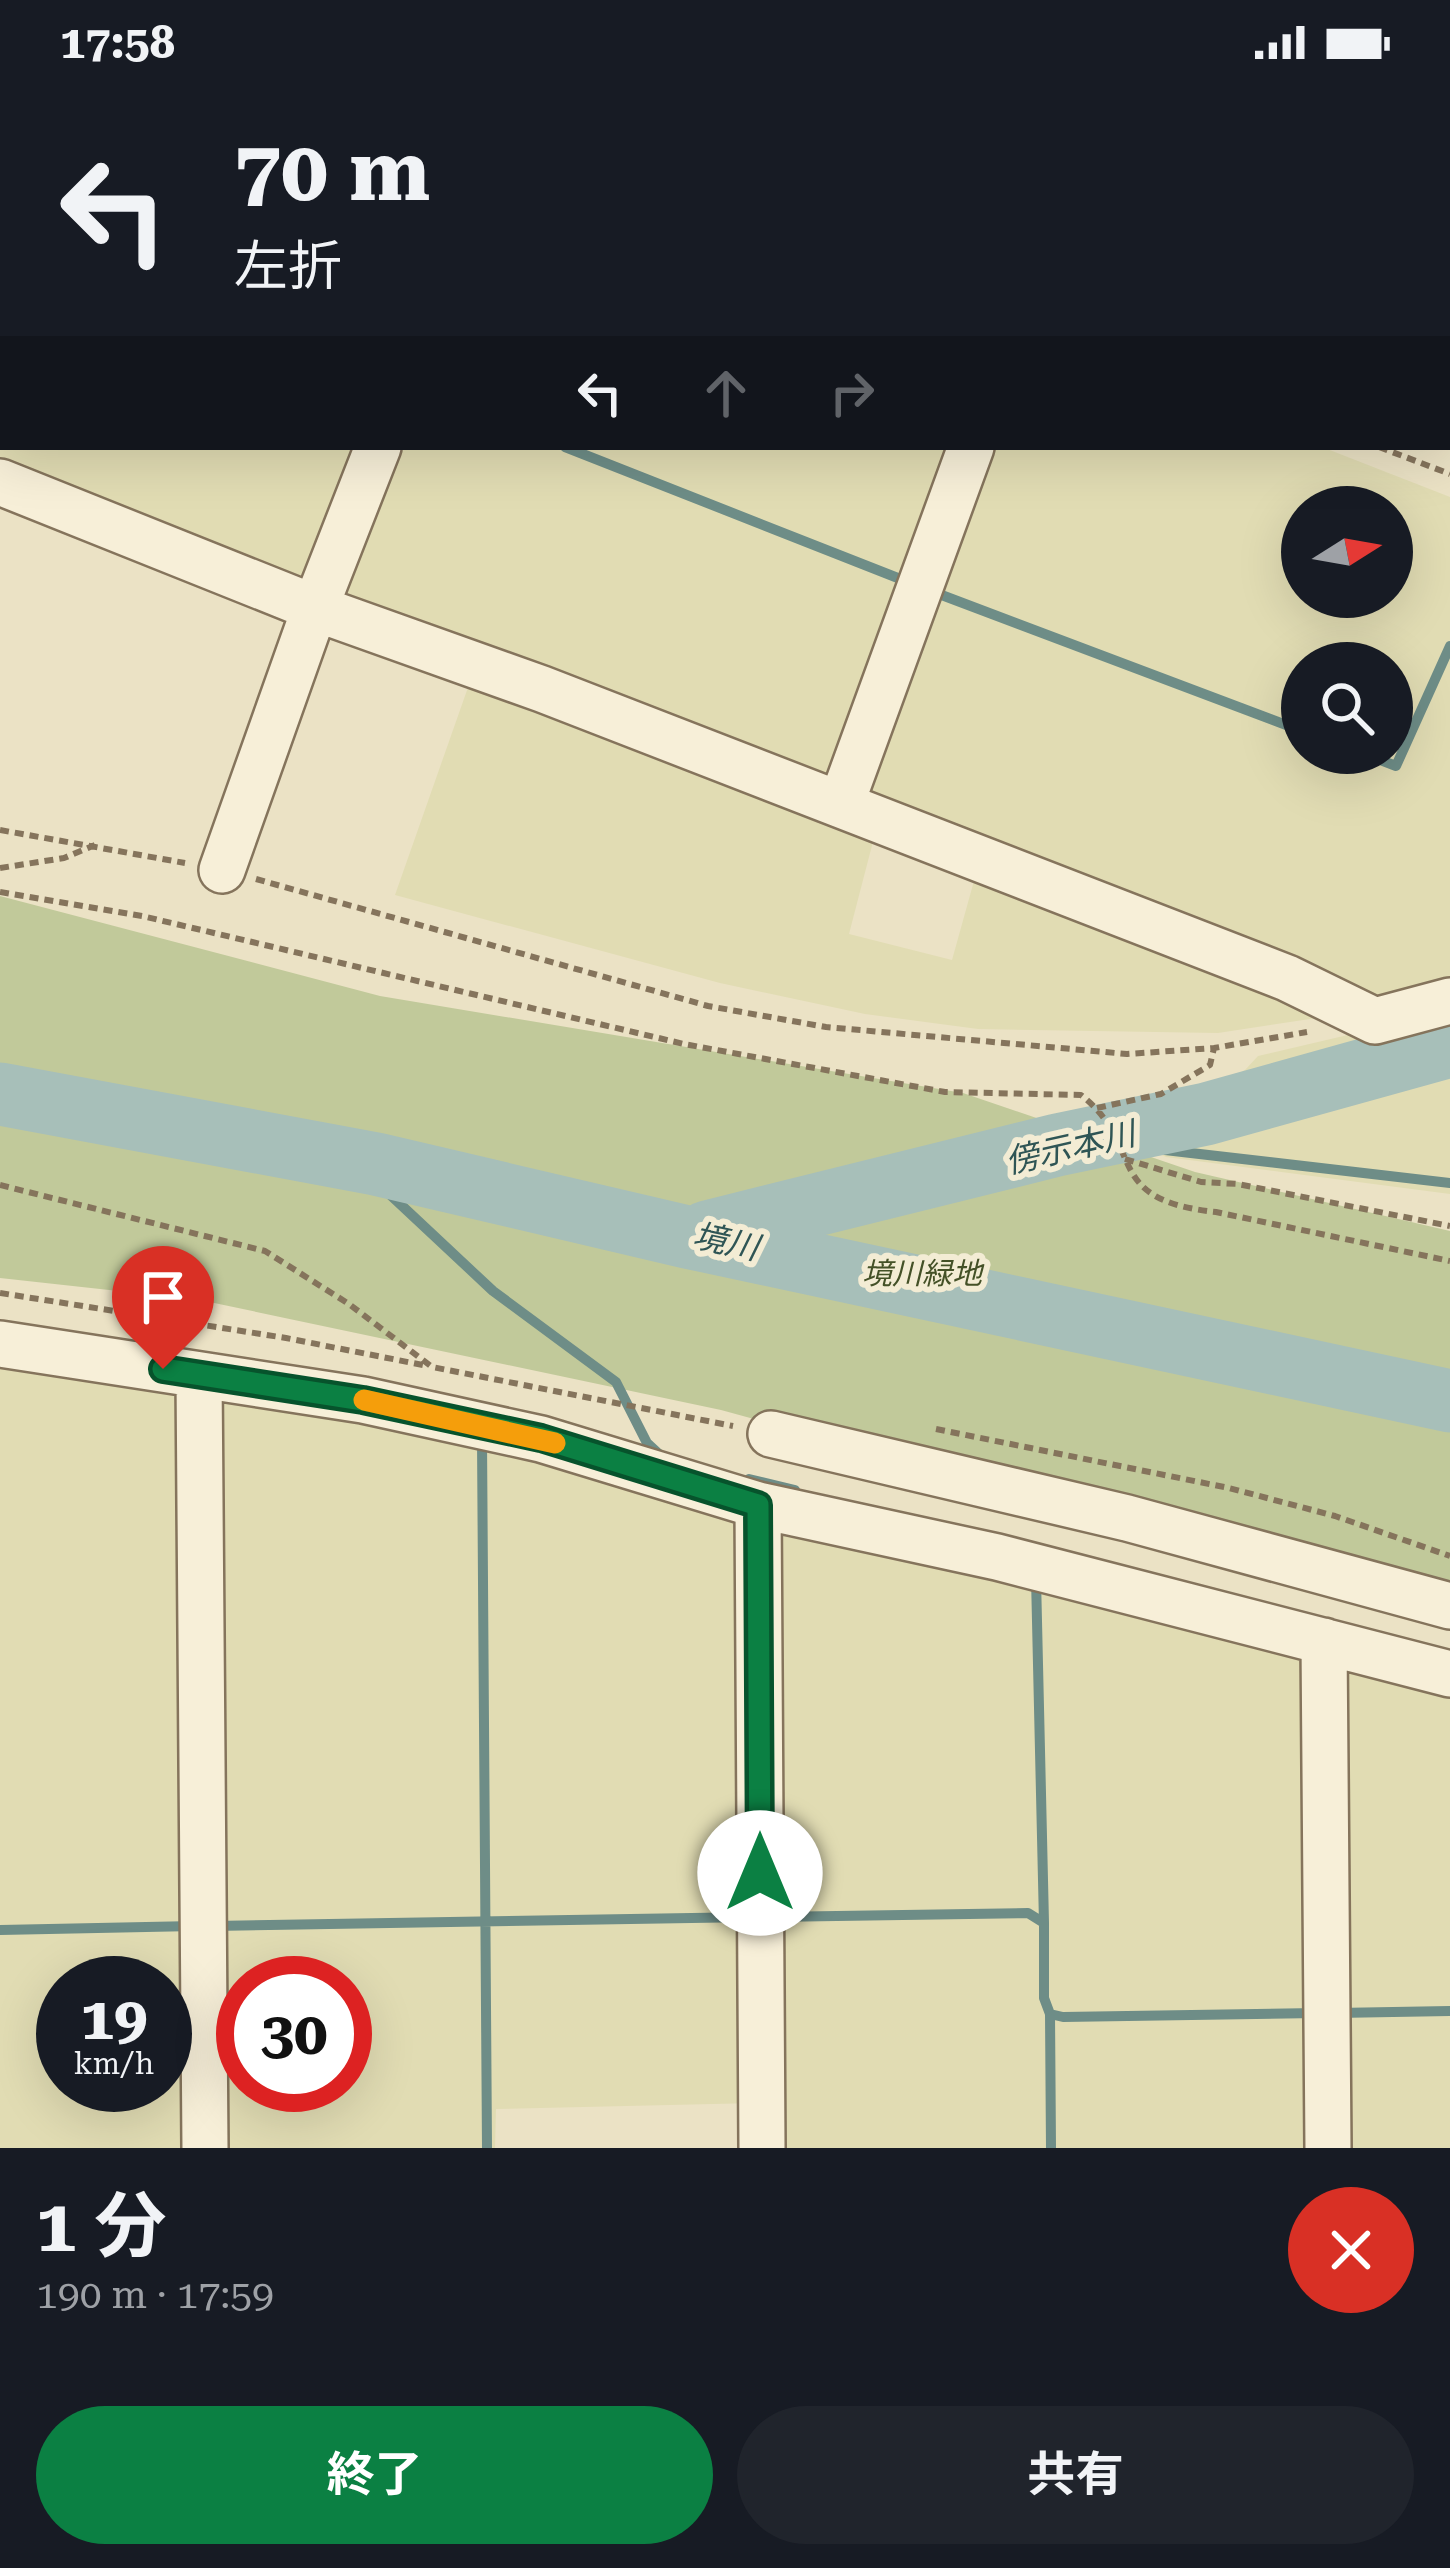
<!DOCTYPE html>
<html lang="ja">
<head>
<meta charset="utf-8">
<style>
	:root { --surface:#171b24; --page:#20242c; --text:#f1f3f6; --muted:#9ea1a6; --accent:#0b8043 }
	body { margin:0; font-family:"Roboto Serif","Noto Sans JP",serif; background:var(--page); color:var(--text); height:100vh; display:flex; flex-direction:column; font-size:45px; white-space:nowrap }
	* { box-sizing:border-box; margin:0 }
	p { font-size:39px; color:var(--muted) }
	.icon { flex:none; width:66px; height:66px; fill:none; stroke:currentColor; stroke-width:2; stroke-linecap:round; stroke-linejoin:round }
	.map { position:relative; height:2064px; overflow:hidden }
	.sheet { display:flex; flex-direction:column; background:var(--surface); flex:1 }
	.sheet>* { flex:none }
	.guide { position:absolute; left:0px; top:0px; width:1452px; height:366px; box-shadow:0 12px 48px #0002; background:#171b24; color:var(--text); overflow:hidden }
	.needle { width:78px; rotate:79deg }
	.fabs { position:absolute; left:1281px; top:402px; display:grid; gap:24px }
	.fabs a { display:grid; place-items:center; width:132px; height:132px; border-radius:50%; background:var(--surface); box-shadow:0 12px 48px #0002; font-size:60px }
	.speed { position:absolute; left:36px; top:1872px; display:flex; gap:24px; font-size:60px; font-weight:700; text-align:center }
	.speed>* { display:grid; place-content:center; width:156px; height:156px; border-radius:50%; background:var(--surface); box-shadow:0 12px 48px #0002; line-height:1 }
	.speed small { font-size:30px; font-weight:400 }
	.speed .limit { border:18px solid #d22; background:#fff; color:#111 }
	.pin { position:absolute; display:grid; place-items:center; width:102px; height:102px; color:#fff; margin:-123px -51px; border-radius:50% 50% 50% 0; rotate:-45deg; box-shadow:0 0 12px #0007 }
	.pin .icon { rotate:45deg }
	.me { position:absolute; width:132px; margin:-66px; rotate:0deg; stroke-linejoin:round; filter:drop-shadow(0 0 9px #0008) }
	.turn { display:flex; align-items:center; gap:42px; height:252px; padding:0 36px; font-size:54px }
	.turn .icon { width:156px; height:156px; stroke-width:2.5 }
	.turn b { display:block; font-size:84px; line-height:102px }
	.lanes { display:flex; align-items:center; height:114px; padding:0 36px; background:#0003; justify-content:center; gap:60px; direction:ltr }
	.lanes .off { opacity:.35 }
	.round { display:grid; place-items:center; flex:none; width:126px; height:126px; border-radius:63px; background:var(--page) }
	.head { display:flex; align-items:center; justify-content:space-between; height:204px; padding:0 36px }
	h1 { font-size:72px; font-weight:700; line-height:90px }
	.button { display:flex; gap:24px; margin-top:auto; padding:24px 36px }
	.button a { flex:1; height:138px; border-radius:72px; background:var(--accent); color:#fff; font-size:48px; font-weight:700; line-height:138px; text-align:center }
	.button a+a { background:var(--page); color:var(--text) }
	.status { display:flex; justify-content:space-between; align-items:center; height:84px; padding:0 60px; background:var(--surface); direction:ltr }
	.status svg { height:33px; fill:currentColor }
	.map>svg:first-child { display:block }
</style>
</head>
<body>
<div class="status"><b>17:58</b><svg viewBox="0 0 49 12"><path d="M0 12V9h3v3zM5 12V6h3v6zM10 12V3h3v9zM15 12V0h3v12zM26 1h20v11H26zM47 4h2v5h-2z"/></svg></div>
<div class="map">
<svg width="1450" height="2064" viewBox="0 0 1450 2064">
	<rect width="100%" height="100%" fill="#ebe2c5"/>
	<!-- farmland -->
	<path fill="#e1dcb3" fill-rule="evenodd" d="M0,0l380,3h-377v360h359l-48,122 -16,12 -298,-108z
		M396,363h562l-121,337 -499,-190z
		M982,363h340l128,50v499l-78,12 -514,-213zM1302,423h90v90h-90zM1302,579h90v90h-90z
		M472,592l404,154 -27,104 103,26 25,-90 353,146 -112,17 -240,-4 -113,-15 -145,-31 -325,-88z
		M1450,927v183l-284,-37 -26,-12 -5,-24 22,-6 88,-45 13,-14z
		M0,1268l188,31 9,765h-197zM63,1899h102v102h-102z
		M204,1300l128,20 416,108 8,591 -260,6 -1,39h-279zM243,1899h102v102h-102z
		M772,1430l534,130 11,504h-544z
		M1343,1568l107,29v467h-115z"/>
	<!-- green -->
	<path fill="#c1c99a" d="M0,812l380,100 583,97 232,79 255,59v378l-729,-199 -521,-110 -200,-22z"/>
	<g fill="none" stroke-linecap="round" stroke-linejoin="round">
		<!-- stream -->
		<path stroke="#6e8d87" stroke-width="10" d="M1251,0l8,3
			M1449,76h1
			M0,146l3,1
			M565,363l343,135
			M931,507l371,140
			M1362,669l34,13 54,-120
			M1149,1041l1,14 15,11 285,33
			M352,1075l141,132 123,91 31,61 14,13
			M482,1356l5,708
			M749,1395l46,11
			M1036,1494l8,345
			M771,1833l257,-4 16,10v75l6,16 13,3 254,-4
			M213,1842l540,-9
			M0,1846l195,-4
			M1336,1929l114,-2
			M1050,1930l1,134"/>
		<!-- river -->
		<path stroke="#a7bfb9" stroke-width="63" d="M0,1010l376,70 311,73 763,164
			M707,1148l350,-87 149,-31 244,-68"/>
		<!-- minor casing -->
		<g stroke="#85745c" stroke-width="50">
			<path id="minor" d="M518,3l1,-3
				M1116,3l1,-3
				M0,398l315,126 227,81 745,289 88,43 75,-20
				M841,720l130,-357
				M222,786l93,-262 63,-161
				M0,1260l363,56 178,39 217,66 239,52 453,117
				M199,1291l6,773
				M771,1350l356,84 323,88
				M758,1421l4,643
				M1324,1557l4,507"/>
		</g>
		<!-- path -->
		<path stroke="#85745c" stroke-width="6" stroke-dasharray="9 6" stroke-linecap="butt" d="M429,0l8,3
			M1379,363l71,27
			M0,746l185,33
			M0,784l64,-10 31,-13
			M256,795l452,127 118,21 301,27 87,-6 93,-16
			M0,808l142,24 542,128 261,48 136,3c66,52 19,105 135,117l234,49
			M1097,1024l64,-14 49,-29 4,-17
			M1125,1075l76,23 37,2 212,42
			M0,1101l265,66 84,53 83,63 301,59
			M0,1209l286,45 142,28
			M936,1345l293,59 106,28 115,40"/>
		<!-- minor -->
		<use href="#minor" stroke="#f7efd8" stroke-width="45"/>
	</g>
	<g fill="none" stroke-linecap="round" stroke-linejoin="round">
		<!-- route casing -->
		<g stroke="#07532c" stroke-width="30">
			<path id="route" d="M163,1285l200,31 178,38 217,67 2,368"/>
		</g>
		<!-- route -->
		<use href="#route" stroke="#0b8043" stroke-width="21"/>
		<!-- slow -->
		<path stroke="#f59e0b" stroke-width="21" d="M364,1316l191,43"/>
	</g>
	<g text-anchor="middle" stroke-width="12" stroke-linejoin="round" paint-order="stroke">
		<!-- park labels -->
		<g font-size="30" font-style="italic" fill="#445127" stroke="#f3ecd4">
			<text x="922" y="1200">境川緑地</text>
		</g>
		<!-- water labels -->
		<g font-size="33" font-style="italic" fill="#2f5555" stroke="#f3ecd4">
			<text transform="translate(1070 1063) rotate(-13)" y="12">傍示本川</text>
			<text transform="translate(726 1157) rotate(12)" y="12">境川</text>
		</g>
	</g>
</svg>
<div class="fabs">
<a><svg class="needle" viewBox="-14 -14 28 28"><path d="M0-13l5 13h-10z" fill="#e53935"/><path d="M0 13l5-13h-10z" fill="#9ea1a6"/></svg></a>
<a><svg class="icon" aria-label="search" viewBox="0 0 24 24"><circle cx="10" cy="10" r="6"/><path d="M15 15l6 6"/></svg></a>
</div>
<div class="speed"><div>19<small>km/h</small></div><div class="limit">30</div></div>
<div class="pin" style="left:163px;top:1285px;background:#d93025"><svg class="icon" aria-label="arrive" viewBox="0 0 24 24"><path d="M6 21V4h12l-3 4 3 4H6"/></svg></div>
<svg class="me" style="left:760px;top:1789px" viewBox="-20 -20 40 40"><circle r="19" fill="#fff"/><path d="M0-13L10 11 0 6-10 11z" fill="#0b8043"/></svg>
<div class="guide">
<div class="turn"><svg class="icon" aria-label="left" viewBox="0 0 24 24"><path d="M17 20v-9H6M10 6l-5 5 5 5"/></svg><div><b>70 m</b>左折</div></div>
<div class="lanes"><svg class="icon" aria-label="left" viewBox="0 0 24 24"><path d="M17 20v-9H6M10 6l-5 5 5 5"/></svg><svg class="icon off" aria-label="ahead" viewBox="0 0 24 24"><path d="M12 20V5M6 11l6-6 6 6"/></svg><svg class="icon off" aria-label="right" viewBox="0 0 24 24"><path d="M7 20v-9h11M14 6l5 5-5 5"/></svg></div>
</div>
</div>
<section class="sheet">
<div class="head"><div><h1>1 分</h1><p>190 m · 17:59</p></div><a class="round" style="background:#d93025;color:#fff"><svg class="icon" aria-label="close" viewBox="0 0 24 24"><path d="M6 6l12 12M18 6L6 18"/></svg></a></div>
<div class="button"><a>終了</a><a>共有</a></div>
</section>
</body>
</html>
